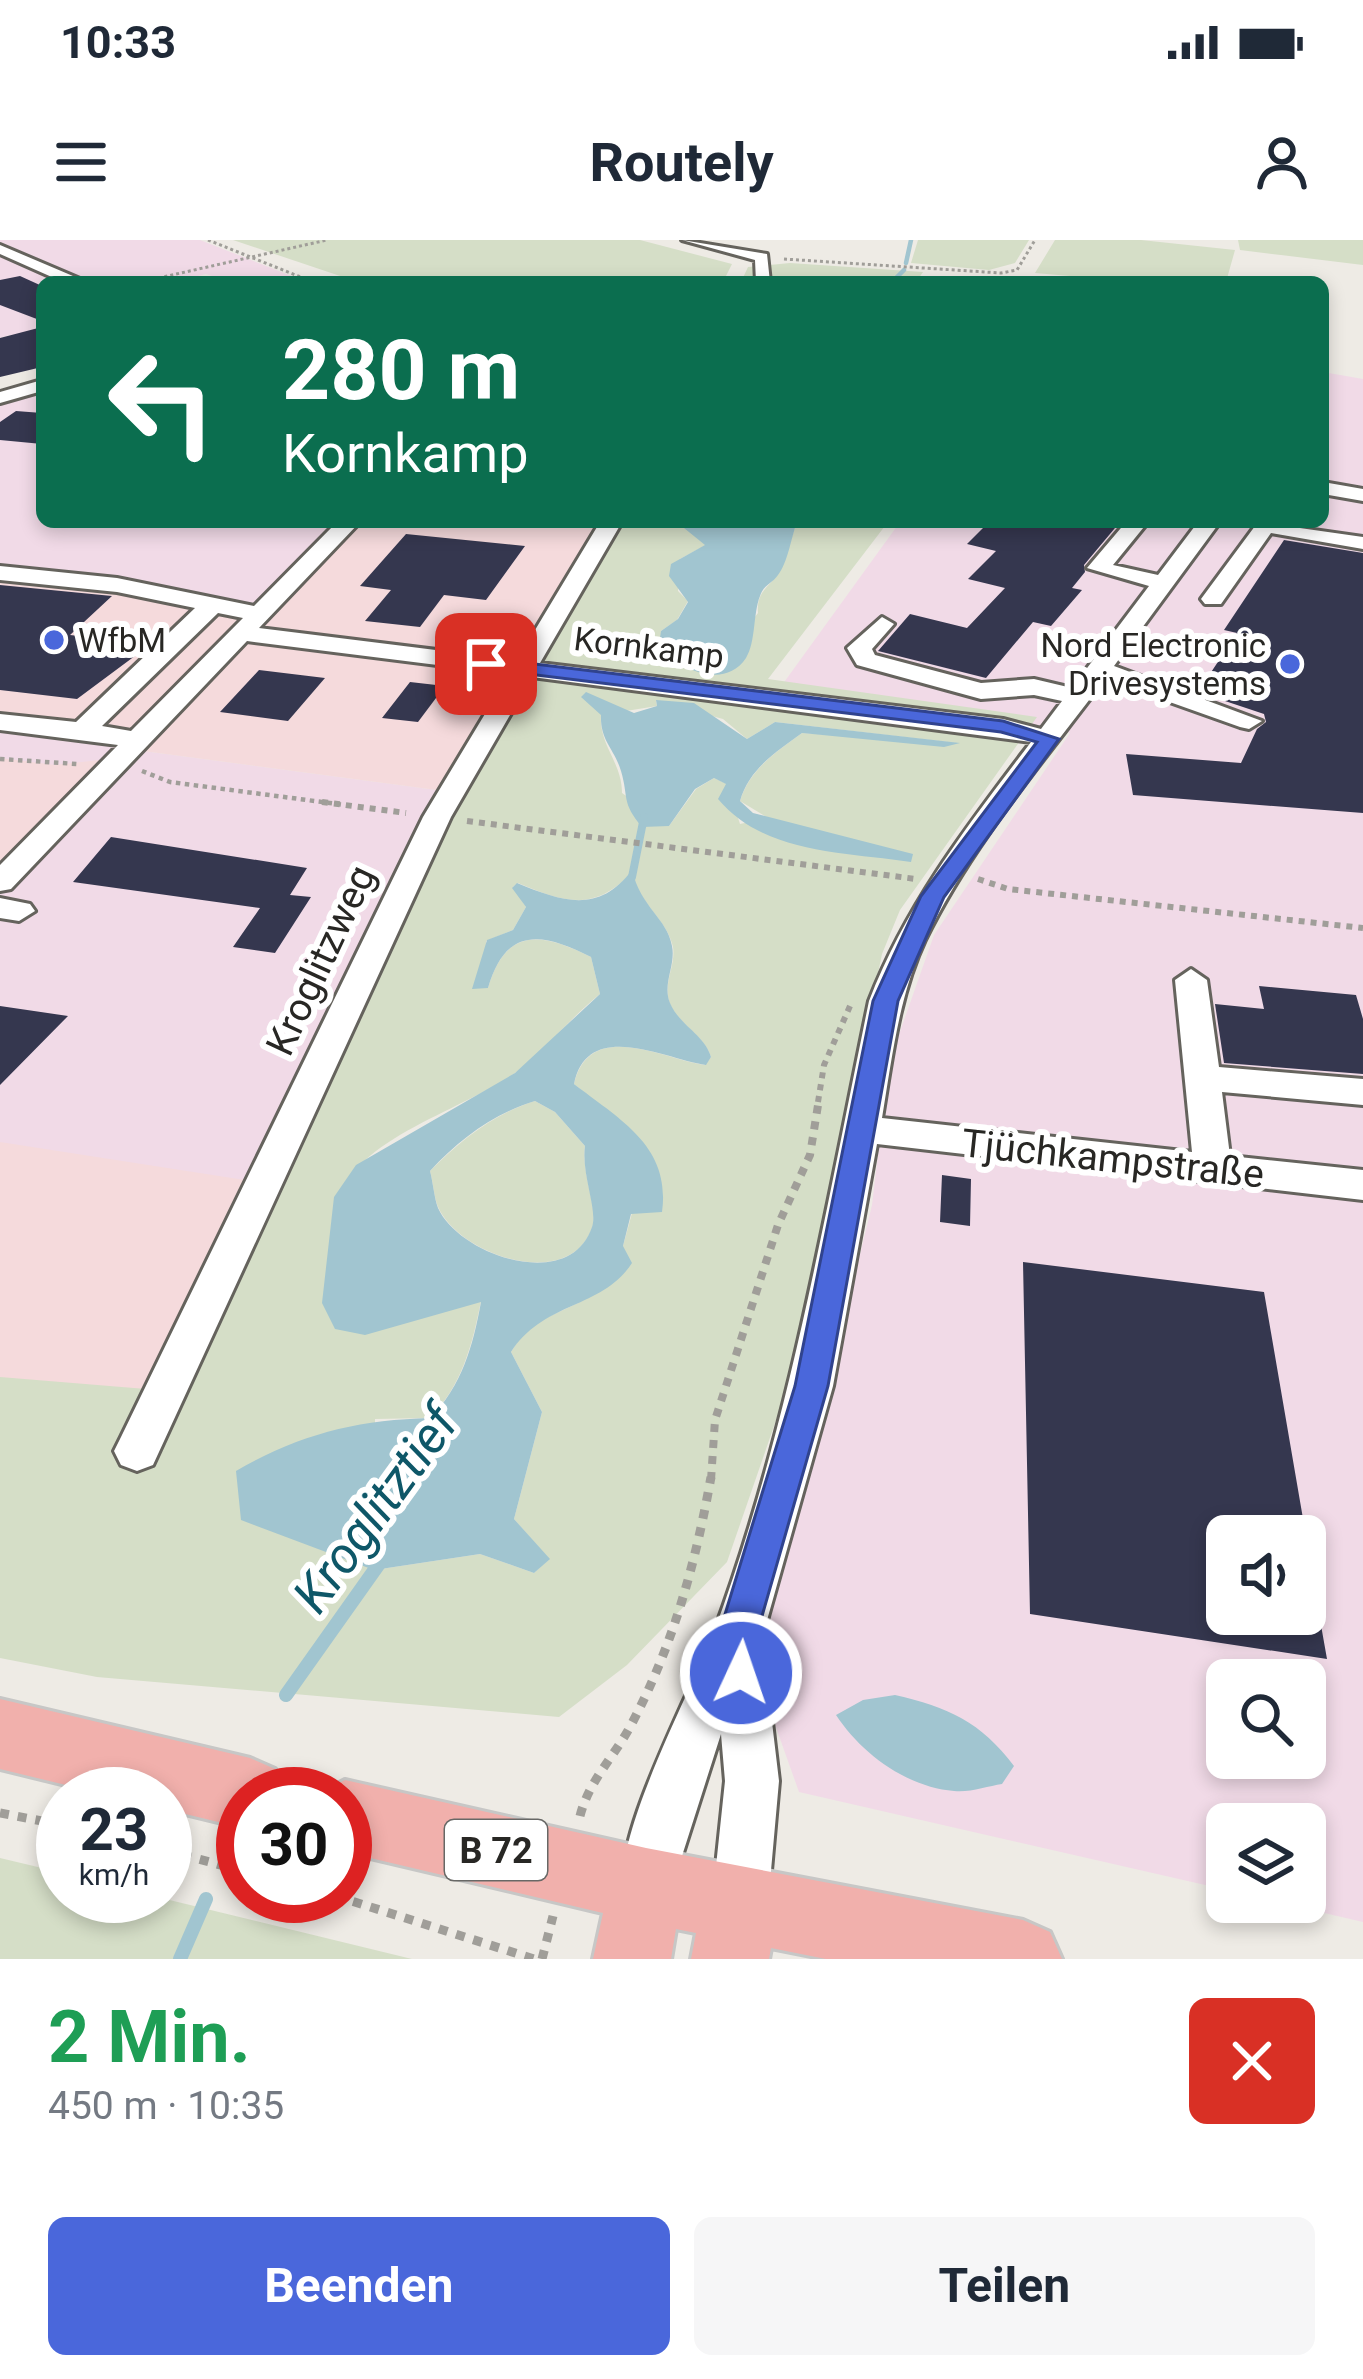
<!DOCTYPE html>
<html lang="de">
<head>
<meta charset="utf-8">
<style>
	:root { --surface:#fff; --page:#f6f6f7; --text:#1f2937; --muted:#747a83; --accent:#4a67db }
	body { margin:0; font-family:Roboto,sans-serif; background:var(--page); color:var(--text); height:100vh; display:flex; flex-direction:column; font-size:45px; white-space:nowrap }
	* { box-sizing:border-box; margin:0 }
	p { font-size:39px; color:var(--muted) }
	.icon { flex:none; width:66px; height:66px; fill:none; stroke:currentColor; stroke-width:2; stroke-linecap:round; stroke-linejoin:round }
	.map { position:relative; height:1719px; overflow:hidden }
	.drawer { display:flex; flex-direction:column; background:var(--surface); flex:1 }
	.drawer>* { flex:none }
	.guide { position:absolute; left:36px; top:36px; width:1293px; height:252px; border-radius:18px; box-shadow:0 6px 18px #0003; background:#0b6e4f; color:#fff; overflow:hidden }
	.buttons { position:absolute; left:1206px; top:1275px; display:grid; gap:24px }
	.buttons a { display:grid; place-items:center; width:120px; height:120px; border-radius:18px; background:var(--surface); box-shadow:0 6px 18px #0003; font-size:60px }
	.speed { position:absolute; left:36px; top:1527px; display:flex; gap:24px; font-size:60px; font-weight:700; text-align:center }
	.speed>* { display:grid; place-content:center; width:156px; height:156px; border-radius:50%; background:var(--surface); box-shadow:0 6px 18px #0003; line-height:1 }
	.speed small { font-size:30px; font-weight:400 }
	.speed .limit { border:18px solid #d22; background:#fff; color:#111 }
	.pin { position:absolute; display:grid; place-items:center; width:102px; height:102px; color:#fff; margin:-51px; border-radius:24px; box-shadow:0 6px 18px #0006 }
	.me { position:absolute; width:132px; margin:-66px; rotate:3deg; stroke-linejoin:round; filter:drop-shadow(0 0 9px #0008) }
	.turn { display:flex; align-items:center; gap:42px; height:252px; padding:0 48px; font-size:54px }
	.turn .icon { width:156px; height:156px; stroke-width:2.5 }
	.turn b { display:block; font-size:84px; line-height:102px }
	.round { display:grid; place-items:center; flex:none; width:126px; height:126px; border-radius:18px; background:var(--page) }
	.head { display:flex; align-items:center; justify-content:space-between; height:204px; padding:0 48px }
	h1 { font-size:72px; font-weight:700; line-height:90px; color:#1e9e55 }
	.action { display:flex; gap:24px; margin-top:auto; padding:24px 48px }
	.action a { flex:1; height:138px; border-radius:18px; background:var(--accent); color:#fff; font-size:48px; font-weight:700; line-height:138px; text-align:center }
	.action a+a { background:var(--page); color:var(--text) }
	.status { display:flex; justify-content:space-between; align-items:center; height:84px; padding:0 60px; background:var(--surface); direction:ltr }
	.status svg { height:33px; fill:currentColor }
	header { display:flex; justify-content:space-between; align-items:center; height:156px; padding:0 48px; background:var(--surface); font-size:54px; font-weight:700 }
	.map>svg:first-child { display:block }
</style>
</head>
<body>
<div class="status"><b>10:33</b><svg viewBox="0 0 49 12"><path d="M0 12V9h3v3zM5 12V6h3v6zM10 12V3h3v9zM15 12V0h3v12zM26 1h20v11H26zM47 4h2v5h-2z"/></svg></div>
<header><svg class="icon" aria-label="menu" viewBox="0 0 24 24"><path d="M4 6h16M4 12h16M4 18h16"/></svg>Routely<svg class="icon" aria-label="person" viewBox="0 0 24 24"><circle cx="12" cy="8" r="4"/><path d="M4 21q1-7 8-7t8 7"/></svg></header>
<div class="map">
<svg width="1363" height="1719" viewBox="0 0 1363 1719">
	<rect width="100%" height="100%" fill="#eeebe5"/>
	<!-- commercial -->
	<path fill="#f1dae7" fill-rule="evenodd" d="M0,0h200l107,42h-77l-24,-8 -32,8h-132v69l-32,-16 -10,3z
		M1323,132l40,7v1543l-86,-20h28v-78h-78v66l-428,-98 -51,-143 44,-114 80,-330 17,-142 45,-128 136,-202 -48,-11 -245,-30 123,-170h423zM1227,1296h78v78h-78zM1227,1440h78v78h-78z
		M42,145v137h307l-85,87 -77,-11 -21,-12 -166,-18v-170z
		M0,492l452,60 -190,394 -262,-41v-263l53,-116 -53,-7z"/>
	<!-- industrial -->
	<path fill="#f5dadc" d="M349,282l260,4 -157,266 -452,-60v-164l166,18 21,12 76,11z
		M0,518l55,7 63,-7 -118,124z
		M0,902l264,41 -125,264 -139,-13z"/>
	<!-- green -->
	<path fill="#d5dec7" fill-rule="evenodd" d="M233,0h407l92,24 -9,18h-365z
		M918,0h111l-14,23 -26,7 -78,-7z
		M1055,0h86l94,10 -9,32h-87l-104,-9z
		M1238,0h125v25l-123,-15z
		M790,23l133,9 -7,10h-175l7,-15z
		M600,282h85v6l21,17 -26,14 -2,32 10,10 -11,19 -16,11 8,27 40,17 49,-62c-2,-23 13,-26 22,-43 7,-15 11,-32 17,-48h91l-120,157 269,38 -137,193 -18,44 -81,394 -74,214 -100,103 -68,52 -462,-40 -97,-19v-281l146,12 291,-597zM656,461l67,18 24,20 28,-17 181,21 -154,-10c-26,19 -52,36 -62,68l28,17 -28,6 -13,-40 -13,-6 -18,11 -27,37 -47,-33c0,-31 -23,-47 -21,-78l56,-9zM632,632c8,34 35,47 41,75 3,19 -11,37 -3,57 9,21 35,32 41,53l-6,8c-40,-5 -115,-48 -131,19l51,42 7,87 -9,33 -45,57 -51,24 -16,25 31,60 -28,107 35,40 -15,14 -54,-19 -106,16 1,-151 55,-1c32,-33 42,-72 51,-117l-47,12 -99,-91c-3,-80 130,-110 184,-152 29,-23 52,-53 81,-76l-9,-37c-49,-24 -85,-31 -103,31l-2,-47 27,-11 13,-23 -13,-20 5,-4c47,20 77,29 114,-11z
		M535,861l20,11 30,34c-4,29 14,63 7,82 -23,64 -132,28 -154,-21 -4,-10 -5,-25 -8,-36 31,-31 63,-57 105,-70z
		M0,1618l63,15v23h90l259,63h-412z"/>
	<!-- water -->
	<path fill="#a1c5d0" fill-rule="evenodd" d="M685,282h112c-6,16 -9,40 -19,53 -6,9 -14,9 -18,21 -7,17 -4,46 -14,62 -22,33 -68,11 -87,-13l2,-14 17,-12 10,-17 -19,-26 2,-12 34,-19 -21,-17z
		M586,452l48,21 23,-7 -1,-6 38,3 53,36 28,-17 185,21 -16,4 -142,-14c-26,19 -53,36 -62,68l13,12 160,41 -2,8c-67,-10 -147,-8 -193,-63l8,-15 -12,-6 -19,11 -26,37 -27,1c-21,-25 -13,-29 -21,-56 -7,-23 -21,-30 -20,-56l-20,-18z
		M632,630c9,38 35,48 40,76 4,19 -10,38 -2,57 9,22 35,32 41,54l-5,8c-39,-5 -118,-48 -132,19 48,37 97,63 88,128l-31,2 -8,32 9,17c-30,46 -88,38 -121,89l31,60 -28,107 36,40 -16,14 -54,-19 -106,16 -133,-50 -5,-49c64,-37 121,-51 194,-53 32,-32 43,-72 51,-116l-116,33 -30,-6 -13,-26 12,-106 22,-32 159,-92 85,-79 -9,-37c-49,-25 -85,-31 -103,31l-16,1 15,-49 26,-10 13,-23 -14,-19 5,-5c46,19 82,31 115,-13zM535,861l20,11 30,34c-4,28 13,64 7,81 -22,66 -132,29 -154,-19 -4,-11 -5,-26 -8,-37 30,-32 63,-57 105,-70z
		M895,1455c53,12 86,27 119,71l-12,18c-14,2 -33,9 -48,7 -48,-4 -93,-38 -118,-76l27,-15z"/>
	<g fill="none" stroke-linecap="round" stroke-linejoin="round">
		<!-- stream-far2 -->
		<path stroke="#a1c5d0" stroke-width="4.5" d="M906,23l5,-23
			M892,42l12,-12"/>
		<!-- stream-far1 -->
		<path stroke="#a1c5d0" stroke-width="8" d="M632,637l12,-60"/>
		<!-- stream -->
		<path stroke="#a1c5d0" stroke-width="14" d="M286,1455l95,-134
			M180,1719l26,-60"/>
	</g>
	<!-- building -->
	<path fill="#35374f" d="M20,36l22,10v35l-42,-16v-25z
		M42,87v40l-42,10v-39z
		M16,171l26,2v31l-42,-4v-18z
		M989,282h131l-36,43 1,7 -13,16 10,2 -31,36 -18,-4 -47,56 -108,-27 32,-37 57,14 38,-40 -37,-9 28,-28 -29,-7z
		M406,294l119,12 -39,54 -42,-5 -24,32 -55,-6 26,-31 -31,-4z
		M1284,300l79,13v260l-230,-18 -7,-41 115,9 16,-34 9,-7 -2,-8 -66,-22 39,-59 -13,-3z
		M0,345l112,11 -42,39 81,9 -74,55 -77,-9z
		M259,430l66,8 -37,43 -68,-9z
		M410,442l35,4 -27,36 -36,-4z
		M111,597l196,31 -17,27 21,2 -36,56 -42,-6 27,-39 -187,-26z
		M1259,746l97,9 7,24v55l-139,-11 -9,-59 49,5z
		M0,766l68,10 -68,69z
		M942,935l29,4 -1,47 -30,-4z
		M1023,1022l241,30 42,244h-79v78h92l8,45 -297,-45z"/>
	<g fill="none" stroke-linecap="round" stroke-linejoin="round">
		<!-- minor casing -->
		<g stroke="#65635d" stroke-width="6">
			<path id="minor" d="M682,0l85,14 3,28h-14l-1,-22z
				M0,5l80,34 2,3h-19l-63,-28z
				M42,140v11l-42,12v-11z
				M1323,242l40,7v12l-40,-7z
				M337,282h23l-101,106 258,32 83,-138h22l-82,141 463,56 38,10 21,-28 -28,-6 -53,4 -124,-34 -10,-17 35,-31 12,7 -22,25 3,6 106,28 53,-4 38,9 77,-102 -62,-18 39,-46h22l-35,43 45,10 40,-53h22l-106,144 148,55 -13,8 -9,-2 -135,-48c-59,79 -134,166 -180,261 -26,55 -33,118 -43,178l310,34 -17,-172 16,-11 16,11 12,87 144,12v26l-141,-13 8,64 133,14v30l-486,-56 -44,242 -71,252 17,143 -11,123 -8,20 -20,8 -20,-8 -8,-20 13,-123 -4,-47 -55,172 -20,8 -20,-8c-23,-55 66,-215 88,-274 75,-203 111,-419 155,-631 38,-98 99,-176 162,-259l-499,-65 -81,140 -298,648 -16,6 -16,-6 -7,-14 7,-14 302,-620 86,-143 -262,-33 -236,248 -11,2v-26l118,-120 -118,-15v-16l76,8 119,-114 -78,-16 -117,-12v-14l117,12 137,28zM218,373l25,5 -112,113 -29,-5z
				M1258,282l105,15v12l-92,-16 -50,71h-16l-4,-5z
				M0,658l30,6 5,7 -16,10 -19,-3z"/>
		</g>
		<!-- major casing -->
		<g stroke="#c7c7c6" stroke-width="6">
			<path id="major" d="M0,1459l250,59 25,11 11,25h-43v34l-78,-19v-15h-62l-103,-25z
				M345,1540l301,68 377,72 27,12 12,27h-236l-55,-11 -2,11h-78l5,-26 -20,-4 -5,30h-78l10,-46 -258,-61v-58h-27z"/>
		</g>
		<!-- path-far4 -->
		<path stroke="#a09e99" stroke-width="3" stroke-dasharray="3 3" stroke-linecap="butt" d="M208,0l105,42
			M784,19l217,14 16,-3 18,-30
			M141,42l186,-42"/>
		<!-- path-far3 -->
		<path stroke="#a09e99" stroke-width="4.5" stroke-dasharray="4.5 4.5" stroke-linecap="butt" d="M0,519l77,5
			M142,531l28,11 175,23"/>
		<!-- path-far2 -->
		<path stroke="#a09e99" stroke-width="6" stroke-dasharray="6 6" stroke-linecap="butt" d="M322,562l84,11
			M467,581l449,58
			M978,639l30,10 355,39
			M818,862l6,-37 26,-59"/>
		<!-- path-far1 -->
		<path stroke="#a09e99" stroke-width="8" stroke-dasharray="8 8" stroke-linecap="butt" d="M711,1240l4,-60 63,-195 32,-70 9,-56"/>
		<!-- path -->
		<path stroke="#a09e99" stroke-width="9" stroke-dasharray="9 9" stroke-linecap="butt" d="M0,1573l63,12
			M580,1576c9,-35 33,-58 50,-89 43,-81 65,-161 81,-250
			M165,1610l78,21
			M336,1656l198,63
			M542,1719l11,-43"/>
		<!-- minor -->
		<use href="#minor" fill="#fff" fill-rule="evenodd"/>
		<!-- major -->
		<use href="#major" fill="#f1b0ac" fill-rule="evenodd"/>
	</g>
	<!-- route -->
	<path fill="#4a67db" stroke="#30438e" stroke-width="3" d="M486,418l517,63 56,18 -115,158 -46,104 -70,385 -72,251 4,36 -5,14 -14,5 -14,-5 -9,-50 77,-251 78,-385 48,-105 116,-154 -36,-10 -522,-64 -2,-4z"/>
	<!-- markers -->
	<g fill="#4a67db" stroke="#fff" stroke-width="4.5">
		<circle cx="54" cy="400" r="12"/>
		<circle cx="1290" cy="424" r="12"/>
	</g>
	<g text-anchor="middle" stroke-width="12" stroke-linejoin="round" paint-order="stroke">
		<!-- far-poi labels -->
		<g font-size="33" fill="#282724" stroke="#fff" text-anchor="start">
			<text x="78" y="412">WfbM</text>
			<text x="1266" y="417" text-anchor="end">Nord Electronic<tspan x="1266" dy="38">Drivesystems</tspan></text>
		</g>
		<!-- far-street labels -->
		<g font-size="33" fill="#282724" stroke="#fff">
			<text transform="translate(649 407) rotate(7)" y="12">Kornkamp</text>
		</g>
		<!-- shield labels -->
		<rect fill="#fff" stroke="#686866" stroke-width="3" x="445" y="1580" width="102" height="60" rx="9"/>
		<g font-size="36" font-weight="bold" fill="#282724">
			<text x="496" y="1623">B 72</text>
		</g>
		<!-- street labels -->
		<g font-size="39" fill="#282724" stroke="#fff">
			<text transform="translate(320 720) rotate(-65)" y="14">Kroglitzweg</text>
			<text transform="translate(1113 918) rotate(6)" y="14">Tjüchkampstraße</text>
		</g>
		<!-- near-water labels -->
		<g font-size="51" font-style="italic" fill="#0e5768" stroke="#fff">
			<text transform="translate(375 1269) rotate(-54)" y="18">Kroglitztief</text>
		</g>
	</g>
</svg>
<div class="buttons">
<a><svg class="icon" aria-label="sound" viewBox="0 0 24 24"><path d="M4 9h4l5-4v14l-5-4H4zM17 9q2 3 0 6"/></svg></a>
<a><svg class="icon" aria-label="search" viewBox="0 0 24 24"><circle cx="10" cy="10" r="6"/><path d="M15 15l6 6"/></svg></a>
<a><svg class="icon" aria-label="layers" viewBox="0 0 24 24"><path d="M12 4l9 5-9 5-9-5zM3 14l9 5 9-5"/></svg></a>
</div>
<div class="speed"><div>23<small>km/h</small></div><div class="limit">30</div></div>
<div class="pin" style="left:486px;top:424px;background:#d93025"><svg class="icon" aria-label="arrive" viewBox="0 0 24 24"><path d="M6 21V4h12l-3 4 3 4H6"/></svg></div>
<svg class="me" style="left:741px;top:1433px" viewBox="-20 -20 40 40"><circle r="17" fill="#4a67db" stroke="#fff" stroke-width="3"/><path d="M0-11L8 9 0 5-8 9z" fill="#fff"/></svg>
<div class="guide">
<div class="turn"><svg class="icon" aria-label="left" viewBox="0 0 24 24"><path d="M17 20v-9H6M10 6l-5 5 5 5"/></svg><div><b>280 m</b>Kornkamp</div></div>
</div>
</div>
<section class="drawer">
<div class="head"><div><h1>2 Min.</h1><p>450 m · 10:35</p></div><a class="round" style="background:#d93025;color:#fff"><svg class="icon" aria-label="close" viewBox="0 0 24 24"><path d="M6 6l12 12M18 6L6 18"/></svg></a></div>
<div class="action"><a>Beenden</a><a>Teilen</a></div>
</section>
</body>
</html>
